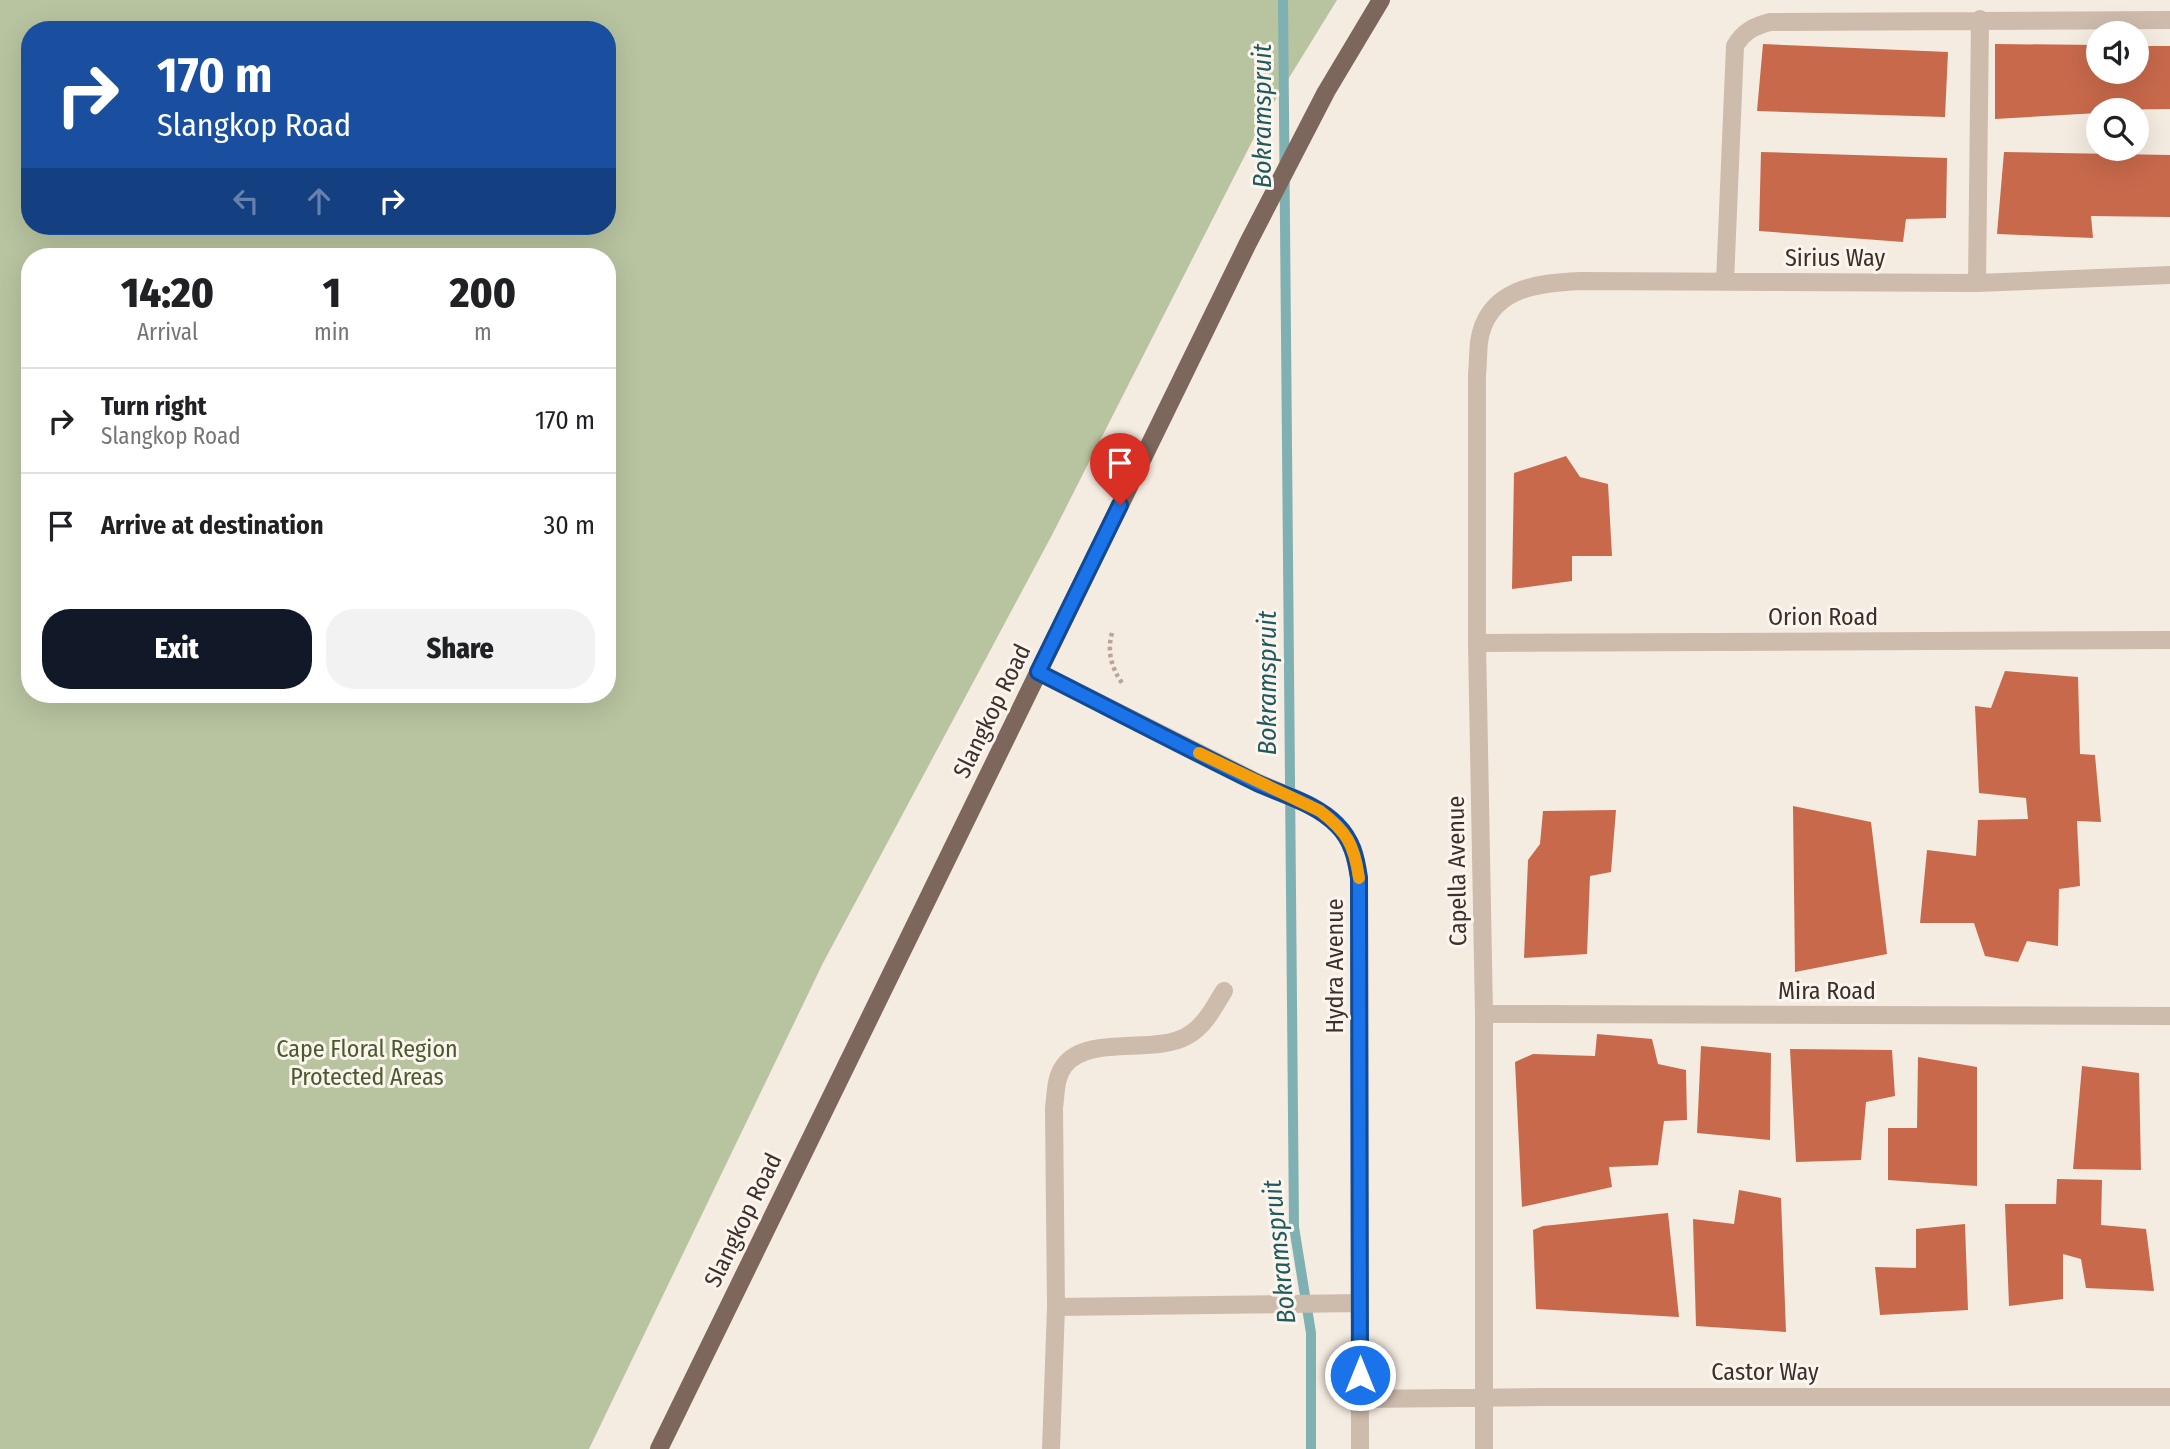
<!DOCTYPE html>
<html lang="en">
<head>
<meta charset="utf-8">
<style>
	:root { --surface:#fff; --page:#f2f2f2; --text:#202124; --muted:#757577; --line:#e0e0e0; --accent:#111827 }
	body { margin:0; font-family:"Fira Sans Condensed",sans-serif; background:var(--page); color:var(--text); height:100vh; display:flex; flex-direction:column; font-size:26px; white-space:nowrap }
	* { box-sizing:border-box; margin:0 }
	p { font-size:23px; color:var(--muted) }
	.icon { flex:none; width:38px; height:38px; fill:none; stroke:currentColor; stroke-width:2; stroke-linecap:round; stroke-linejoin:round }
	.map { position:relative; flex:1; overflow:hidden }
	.panel { position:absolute; left:21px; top:248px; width:595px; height:455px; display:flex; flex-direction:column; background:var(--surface); border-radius:28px; box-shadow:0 7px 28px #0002 }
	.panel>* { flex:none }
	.hud { position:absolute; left:21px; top:21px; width:595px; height:214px; border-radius:28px; box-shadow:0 7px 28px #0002; background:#1a4fa0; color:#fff; overflow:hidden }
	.tools { position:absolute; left:2086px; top:21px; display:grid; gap:14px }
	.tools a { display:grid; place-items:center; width:63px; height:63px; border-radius:50%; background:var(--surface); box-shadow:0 7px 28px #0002; font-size:35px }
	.pin { position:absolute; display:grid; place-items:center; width:60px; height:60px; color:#fff; margin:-72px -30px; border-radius:50% 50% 50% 0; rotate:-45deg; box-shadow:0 0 7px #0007 }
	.pin .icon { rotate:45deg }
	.me { position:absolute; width:77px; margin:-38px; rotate:0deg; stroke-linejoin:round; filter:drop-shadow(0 0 5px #0008) }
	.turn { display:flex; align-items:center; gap:24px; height:147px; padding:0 21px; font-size:32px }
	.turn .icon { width:91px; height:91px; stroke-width:2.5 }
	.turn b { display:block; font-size:49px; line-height:60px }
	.lanes { display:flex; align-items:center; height:66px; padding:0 21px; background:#0003; justify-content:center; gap:35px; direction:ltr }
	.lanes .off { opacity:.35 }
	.eta { display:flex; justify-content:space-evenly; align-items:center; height:119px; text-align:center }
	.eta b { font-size:42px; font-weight:800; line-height:49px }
	.cta { display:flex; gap:14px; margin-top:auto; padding:14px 21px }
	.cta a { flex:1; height:80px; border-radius:28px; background:var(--accent); color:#fff; font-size:28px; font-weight:800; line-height:80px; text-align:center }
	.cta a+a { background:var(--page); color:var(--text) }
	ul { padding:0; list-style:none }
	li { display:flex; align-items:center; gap:21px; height:105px; padding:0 21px; border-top:2px solid var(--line) }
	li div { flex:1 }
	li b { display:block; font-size:26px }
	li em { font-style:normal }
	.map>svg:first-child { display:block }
</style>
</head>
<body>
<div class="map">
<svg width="2170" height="1449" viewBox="0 0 2170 1449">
	<rect width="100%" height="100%" fill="#f4ebe1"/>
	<!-- green -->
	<path fill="#b8c4a0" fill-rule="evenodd" d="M0,0h1337l-74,120 -211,415 -229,428 -234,486h-589zM30,30h577v196h-577zM30,257h577v438h-577z"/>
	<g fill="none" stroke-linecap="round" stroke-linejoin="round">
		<!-- stream -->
		<path stroke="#7fb0b2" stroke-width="10" d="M1283,0l11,1227 17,106v116"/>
	</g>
	<!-- building -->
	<path fill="#c8694b" d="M1763,44l185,8 -3,65 -188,-6z
		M1995,44l103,1v27h39v-26h33v63l-72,1v3l-103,6z
		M1761,152l186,6 -1,60 -40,1 -3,23 -144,-11z
		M2004,152l166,3v62l-79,-1 2,22 -96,-4z
		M1566,456l14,21 28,7 4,72h-40v25l-60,8 2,-116z
		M2005,671l73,6 2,77 15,1 6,67 -24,-1 3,65 -21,3 -1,57 -31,-5 -9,21 -33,-6 -11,-33h-54l7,-73 49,6 2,-36 50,-1 -2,-21 -47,-5 -4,-87 16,2z
		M1793,806l78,16 16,132 -92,18z
		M1616,810l-5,62 -21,4 -3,78 -63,4 4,-98 12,-16 3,-33z
		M1597,1034l55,5 6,25 28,6 1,50 -23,1 -6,44 -49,2 3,20 -90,20 -7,-145 18,-8 62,2z
		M1701,1046l70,7 -1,87 -73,-7z
		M1790,1049l102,1 3,46 -29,6 -5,58 -65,2z
		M1918,1057l59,10v119l-89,-6v-52h29z
		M2082,1066l57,7 2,97 -68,-1z
		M2057,1179l45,1 -1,45 45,4 8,62 -68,-3 -5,-29 -18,-5v45l-54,7 -4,-102h51z
		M1739,1190l42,8 5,134 -90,-6 -3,-107 41,5z
		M1668,1213l11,104 -143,-8 -3,-79 10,-4z
		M1965,1224l3,86 -88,5 -5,-48 41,1v-39z"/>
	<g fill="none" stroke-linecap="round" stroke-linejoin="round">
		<!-- path -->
		<path stroke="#b9a596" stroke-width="4.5" stroke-dasharray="3.5 3.5" stroke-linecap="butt" d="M1112,633c-5,18 -1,34 10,50"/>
		<!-- minor -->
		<path stroke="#cdbbac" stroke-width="18" d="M1725,282l10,-236c8,-14 19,-20 35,-24l400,-2
			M1977,283l3,-264
			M1477,643l693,-3
			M1038,672c72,36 143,72 215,108 27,14 62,22 84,45 15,15 19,32 22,53l1,571
			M1484,1014l686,2
			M1056,1307l304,-4
			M1360,1399l180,-2h630
			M1051,1449l5,-142 -2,-199c2,-14 1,-30 10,-42 23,-32 90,-11 123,-30 18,-10 27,-29 37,-45
			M1484,1449v-435l-7,-371v-268c1,-11 1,-22 2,-33 8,-54 58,-59 102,-61l396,2 193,-8"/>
		<!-- major -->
		<path stroke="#7d675c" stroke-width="18" d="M659,1449l589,-1206 78,-151 55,-92"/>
	</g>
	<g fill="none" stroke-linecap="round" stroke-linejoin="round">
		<!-- route casing -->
		<g stroke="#114b97" stroke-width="18">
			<path id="route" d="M1120,505l-82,167c73,37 146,75 219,111 27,12 60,21 80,42 15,15 19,32 22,53l1,497"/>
		</g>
		<!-- route -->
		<use href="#route" stroke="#1a73e8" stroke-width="12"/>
		<!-- slow -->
		<path stroke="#f59e0b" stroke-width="12" d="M1199,753l121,58c27,21 34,33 39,67"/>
	</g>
	<g text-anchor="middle" stroke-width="6" stroke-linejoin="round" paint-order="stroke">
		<!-- street labels -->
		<g font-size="24" fill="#3b302b" stroke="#fbf5ee">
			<text x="1835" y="266">Sirius Way</text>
			<text x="1823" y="625">Orion Road</text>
			<text transform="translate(992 711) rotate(-64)" y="8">Slangkop Road</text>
			<text transform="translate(1457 871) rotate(-91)" y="8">Capella Avenue</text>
			<text transform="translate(1335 966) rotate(-90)" y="8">Hydra Avenue</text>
			<text x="1827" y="999">Mira Road</text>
			<text transform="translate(743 1220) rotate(-64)" y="8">Slangkop Road</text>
			<text x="1765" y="1380">Castor Way</text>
		</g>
		<!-- park labels -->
		<g font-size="24" fill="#4a5a2e" stroke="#fbf5ee">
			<text x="367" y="1057">Cape Floral Region<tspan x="367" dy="28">Protected Areas</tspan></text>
		</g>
		<!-- water labels -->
		<g font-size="26" font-style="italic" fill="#1f5a5e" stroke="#fbf5ee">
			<text transform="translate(1262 116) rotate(-90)" y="9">Bokramspruit</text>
			<text transform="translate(1267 683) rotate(-90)" y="9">Bokramspruit</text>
			<text transform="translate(1279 1252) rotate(-96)" y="9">Bokramspruit</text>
		</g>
	</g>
</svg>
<div class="tools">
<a><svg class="icon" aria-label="sound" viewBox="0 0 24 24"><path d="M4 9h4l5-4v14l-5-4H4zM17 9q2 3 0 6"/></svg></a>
<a><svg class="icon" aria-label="search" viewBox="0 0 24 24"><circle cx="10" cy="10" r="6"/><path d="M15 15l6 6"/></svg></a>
</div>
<div class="pin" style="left:1120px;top:505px;background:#d93025"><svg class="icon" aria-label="arrive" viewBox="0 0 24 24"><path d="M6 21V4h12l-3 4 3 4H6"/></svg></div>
<svg class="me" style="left:1360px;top:1375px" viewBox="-20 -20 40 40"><circle r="17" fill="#1a73e8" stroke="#fff" stroke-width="3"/><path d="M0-11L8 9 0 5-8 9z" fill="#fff"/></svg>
<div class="hud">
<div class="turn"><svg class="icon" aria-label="right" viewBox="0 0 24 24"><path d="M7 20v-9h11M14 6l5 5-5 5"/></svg><div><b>170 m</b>Slangkop Road</div></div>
<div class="lanes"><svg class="icon off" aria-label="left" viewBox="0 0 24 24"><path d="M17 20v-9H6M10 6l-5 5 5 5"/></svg><svg class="icon off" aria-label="ahead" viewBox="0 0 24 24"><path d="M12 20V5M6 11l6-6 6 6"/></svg><svg class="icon" aria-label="right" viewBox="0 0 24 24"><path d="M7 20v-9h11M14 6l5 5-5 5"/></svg></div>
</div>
<section class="panel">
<div class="eta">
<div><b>14:20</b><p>Arrival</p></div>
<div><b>1</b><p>min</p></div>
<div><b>200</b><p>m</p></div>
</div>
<ul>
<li><svg class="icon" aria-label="right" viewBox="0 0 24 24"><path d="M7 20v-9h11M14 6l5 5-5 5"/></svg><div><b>Turn right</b><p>Slangkop Road</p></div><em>170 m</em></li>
<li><svg class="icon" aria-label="arrive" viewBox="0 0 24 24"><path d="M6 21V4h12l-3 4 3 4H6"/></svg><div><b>Arrive at destination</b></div><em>30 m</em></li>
</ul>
<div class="cta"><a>Exit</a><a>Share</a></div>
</section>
</div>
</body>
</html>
